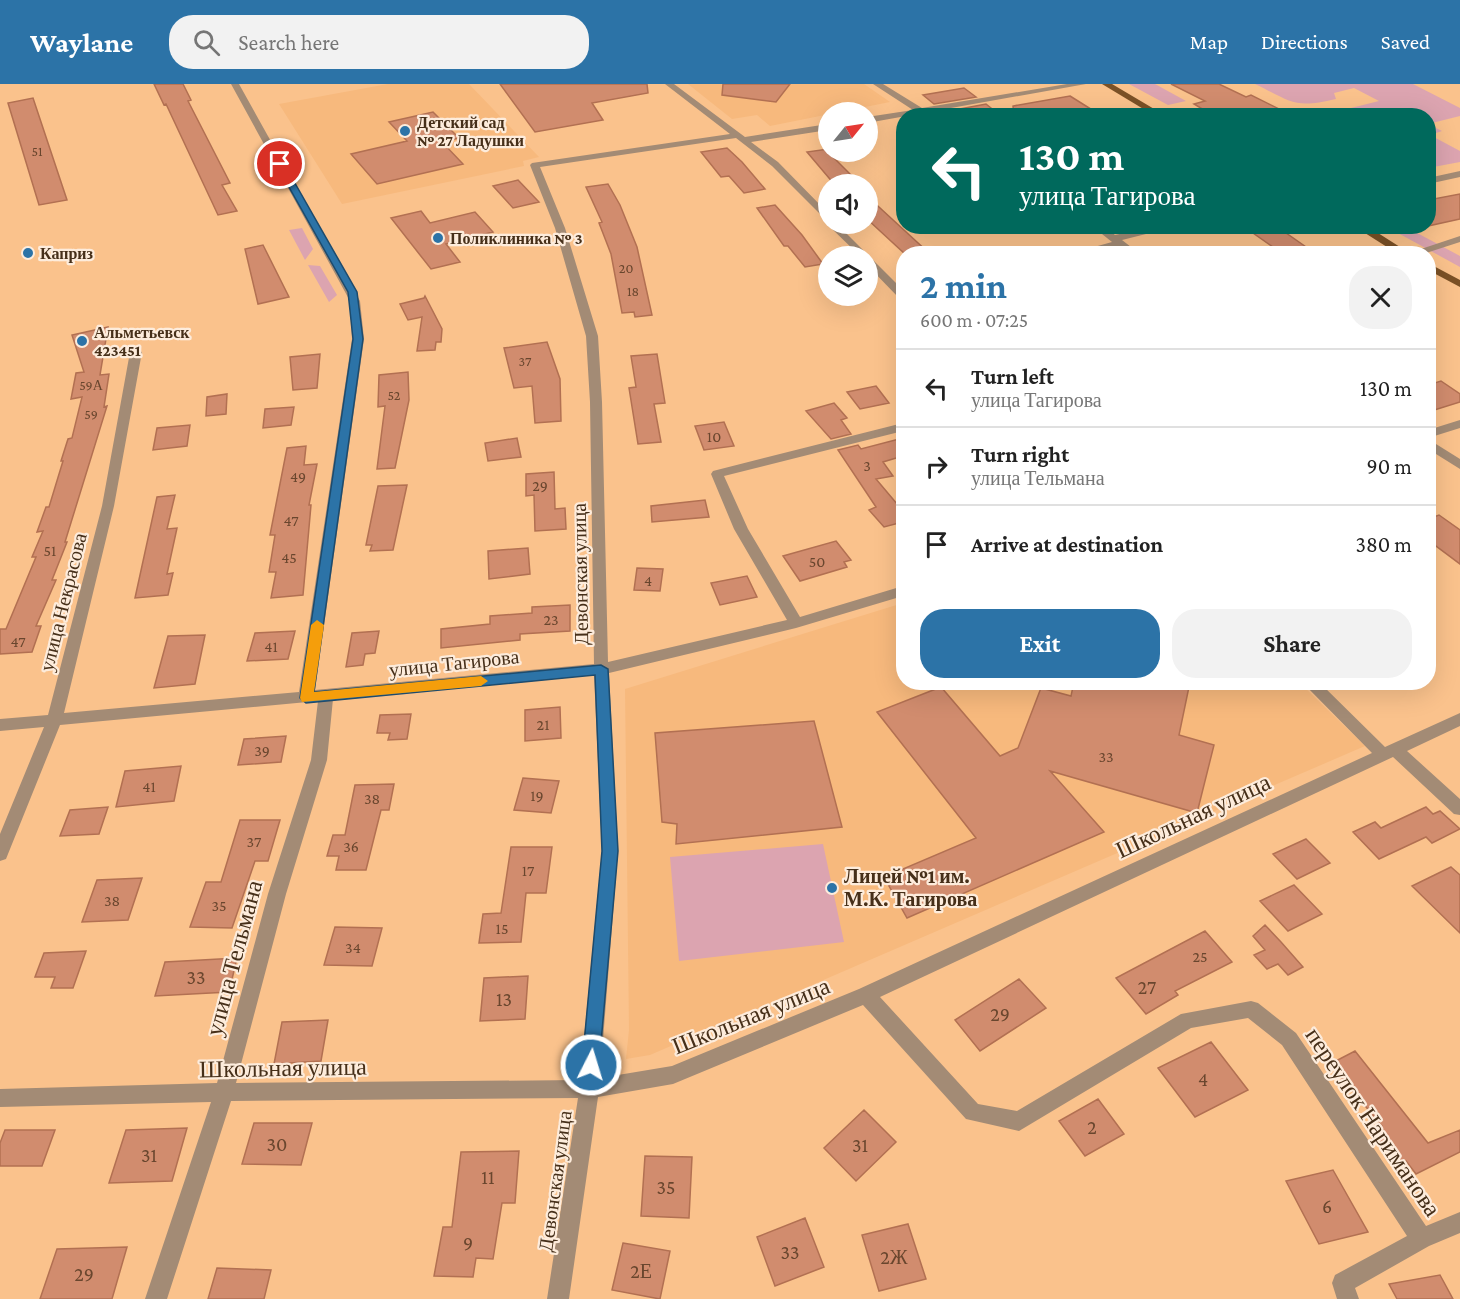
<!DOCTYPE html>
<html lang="en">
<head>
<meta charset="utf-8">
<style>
	:root { --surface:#fff; --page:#f2f2f2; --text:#222; --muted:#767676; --line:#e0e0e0; --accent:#2c73a7 }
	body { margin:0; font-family:"Crimson Pro",serif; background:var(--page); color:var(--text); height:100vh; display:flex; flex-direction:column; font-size:22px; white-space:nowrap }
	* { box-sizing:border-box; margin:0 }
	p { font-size:20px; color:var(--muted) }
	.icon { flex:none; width:33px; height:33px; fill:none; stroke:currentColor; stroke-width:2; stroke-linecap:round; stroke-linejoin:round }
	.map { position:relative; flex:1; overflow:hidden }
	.details { position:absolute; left:896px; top:162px; width:540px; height:444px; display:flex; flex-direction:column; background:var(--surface); border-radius:24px; box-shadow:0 6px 24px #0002 }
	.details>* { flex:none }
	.banner { position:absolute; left:896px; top:24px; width:540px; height:126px; border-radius:24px; box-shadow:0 6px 24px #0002; background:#00695c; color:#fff; overflow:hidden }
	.needle { width:39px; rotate:60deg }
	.fabs { position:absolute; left:818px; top:18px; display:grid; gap:12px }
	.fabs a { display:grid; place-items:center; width:60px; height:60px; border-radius:50%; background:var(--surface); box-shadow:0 6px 24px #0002; font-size:30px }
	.pin { position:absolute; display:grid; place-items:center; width:51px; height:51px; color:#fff; margin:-26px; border:3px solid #fff; border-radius:50%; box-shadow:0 2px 6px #0007 }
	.me { position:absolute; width:66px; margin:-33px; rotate:5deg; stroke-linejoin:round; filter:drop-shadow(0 0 4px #0008) }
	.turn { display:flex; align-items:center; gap:21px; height:126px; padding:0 24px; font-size:27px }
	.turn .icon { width:78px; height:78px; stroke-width:2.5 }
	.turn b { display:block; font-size:42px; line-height:51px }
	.round { display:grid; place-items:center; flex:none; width:63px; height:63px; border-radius:24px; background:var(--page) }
	.head { display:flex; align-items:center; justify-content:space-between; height:102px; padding:0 24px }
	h1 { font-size:36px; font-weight:700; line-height:45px; color:var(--accent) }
	.primary-button { display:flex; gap:12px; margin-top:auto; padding:12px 24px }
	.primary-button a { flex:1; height:69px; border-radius:24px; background:var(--accent); color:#fff; font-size:24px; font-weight:700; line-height:69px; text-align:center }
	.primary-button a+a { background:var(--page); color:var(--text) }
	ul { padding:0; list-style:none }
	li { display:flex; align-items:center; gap:18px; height:78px; padding:0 24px; border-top:2px solid var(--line) }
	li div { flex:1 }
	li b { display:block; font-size:22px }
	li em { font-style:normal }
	header { display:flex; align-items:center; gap:36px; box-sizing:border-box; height:84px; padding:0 30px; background:var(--accent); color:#fff }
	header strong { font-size:28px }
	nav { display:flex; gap:33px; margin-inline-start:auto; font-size:21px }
	.search { width:420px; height:54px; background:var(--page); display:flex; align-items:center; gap:15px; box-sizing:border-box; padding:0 21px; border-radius:24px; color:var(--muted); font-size:22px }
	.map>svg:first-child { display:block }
</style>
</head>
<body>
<header>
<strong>Waylane</strong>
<div class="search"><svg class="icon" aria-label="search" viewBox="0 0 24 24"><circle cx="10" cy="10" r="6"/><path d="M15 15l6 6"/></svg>Search here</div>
<nav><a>Map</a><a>Directions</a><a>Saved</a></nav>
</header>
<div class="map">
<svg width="1460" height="1215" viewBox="0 0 1460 1215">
	<rect width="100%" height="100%" fill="#fac28c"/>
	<!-- built -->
	<path fill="#f7b97d" d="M388,0h81l70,73 -16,4 1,5 -182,38 -63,-100z
		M688,0h176l26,18 -120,24 -13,-11 -25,4z
		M903,519v79l397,1 65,63 -715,309 -24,4 3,-29 -4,-341z"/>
	<!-- green -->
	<path fill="#dca4b0" d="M1129,0h26l31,17 -18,4z
		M1255,0h158l47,24v8l-32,8 14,7 -12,4 30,16v11l-32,6v-52l-75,-1 -10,-5 36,-9 -25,-13 -20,5 2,6c-42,10 -44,3 -81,-15z
		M1387,143h19l54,29v11z
		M302,144l11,21 -8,11 -16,-30z
		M308,181l12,1 17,29 -8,7z
		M823,760l21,98 -165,19 -9,-104z"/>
	<!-- building -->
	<path fill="#d18c6e" stroke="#b27052" stroke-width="1.5" d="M154,0h29l8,16 -3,1 42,82 -8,2 15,26 -19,4 -52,-111 -2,1z
		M500,0h147l1,9 -56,10 11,17 -68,12z
		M723,0h67l-14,18 -54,-7z
		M1171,0h48l27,13 5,-2 42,21h-79l-20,-12 11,-3z
		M964,4l12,9 -42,7 -11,-9z
		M1070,12l32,20h-88l-1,-10z
		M33,14l34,102 -28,5 -31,-102z
		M986,20l15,12h-52l-5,-4z
		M433,28l26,26 -17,4 21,22 -86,20 -26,-30 56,-13 -18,-19z
		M727,64l15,14 23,27 -21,4 -15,-17 -8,1 -20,-25z
		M828,65v3l28,28 -22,4 -27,-32z
		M518,96l21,22 -26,6 -20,-22z
		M608,100l12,21 17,42 15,68 -17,2 -1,-5 -12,1 -11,-59 -12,-31 3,-1 -16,-35z
		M1460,110v25l-32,7v-26z
		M867,112l63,58h-25l-38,-35z
		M775,121l27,30 21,29 -18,3 -17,-21h-4l-27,-38z
		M421,127l9,12 45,-11 18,20 -47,12 14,18 -29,7 -40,-51z
		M1243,142h33l40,28h-33z
		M263,161l26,52 -31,7 -13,-55z
		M425,212l17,33 -1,13h-5l-1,8 -18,1 5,-34 -14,3 -8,-16 24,-6z
		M108,243l-8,48 9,-1 -5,33 3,-1 -42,136h2l-15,38h4l-20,46h5l-9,26 -32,2v-25h6l30,-72h-4l11,-26 -6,1 9,-25h3l14,-46h-2l7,-22 4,-1 10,-41 -11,2 5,-26 8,-1 -12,-37z
		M547,258l13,37 1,42 -26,2 -3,-37 -18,2 -10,-40z
		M320,270l-3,34 -24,2 -3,-33z
		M657,270l8,49 -11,1 7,38 -23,2 -9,-56 7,-1 -5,-31z
		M408,288l1,28 -14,68 -18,1 8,-63 -7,1 1,-32z
		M1441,297l19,13v8l-32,10v-27z
		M876,302l13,17 -29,6 -13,-17z
		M227,310l-1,20 -20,2 1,-19z
		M834,319l13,15 -6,2 10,14 -20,5 -25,-28z
		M294,323l-3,18 -28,3 2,-19z
		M724,338l10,24 -30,4 -9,-24z
		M190,341l-3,21 -34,4 4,-22z
		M517,354l4,19 -33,4 -3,-18z
		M903,354v18l-20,6 10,14 -17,3 27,32v11l-19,5 -15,-17 7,-3 -38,-57 20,-5 3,4z
		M306,362l-2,19 13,-1 -8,41h2l-8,90 -32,3 5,-26h-7l6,-37h-5l17,-87z
		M554,388l1,37 10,-1 1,21 -31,2 -1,-36 -8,1v-22z
		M407,401l-14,65 -23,1 2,-6h-6l12,-59z
		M175,411l-8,34 10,-1 -10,46 6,-1 -5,22 -33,3 22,-101z
		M705,416l4,17 -57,5 -1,-16z
		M1439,431l21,15v34l-32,-24v-21z
		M836,457l15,19 -7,2 3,5 -47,14 -17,-25z
		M528,464l2,26 -41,5 -1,-28z
		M637,484l26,1 -3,22 -26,-1z
		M747,492l10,21 -37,8 -9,-22z
		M570,521v26l-50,3v6l-79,8v-19l49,-5v-8l42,-3v-6z
		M295,547l-7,28 -41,2 8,-28z
		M379,547l-4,22 -10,1 -2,11 -17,2 6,-34z
		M205,551l-10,49 -41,4 14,-52z
		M1074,598h116l-11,53 35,10 -17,68 -147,-42 54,61 -197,86 -23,-41 92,-39 -99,-126 64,-25 59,69 18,-8 23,-60 30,8z
		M560,623l1,31 -36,3v-31z
		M411,630l-4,25 -19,1 2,-7h-13l3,-18z
		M814,637l28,106 -166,17 1,-20 -15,-2 -7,-89z
		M286,652l-5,26 -43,3 6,-26z
		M181,682l-7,35 -58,6 9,-36z
		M523,694l36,3 -8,32 -37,-3z
		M394,700l-5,26h-8l-15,60h-30l3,-14h-12l6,-21h12l10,-50z
		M108,723l-9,27 -39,2 10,-26z
		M1426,723l7,7 7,-3 20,18 -28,14 -6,-6 -47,22 -26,-27 22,-10 6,6z
		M240,736h40l-12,41h-13l-23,67 -42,-1 16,-45h15z
		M1306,755l24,24 -33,16 -24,-25z
		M511,763h41l-6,46h-20l-5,49 -42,1 4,-29 18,-1z
		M1451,783l9,8v58l-48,-47z
		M142,794l-14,42 -46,2 15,-42z
		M1294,801l28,29 -34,17 -28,-30z
		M1265,841l16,17 22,25 -15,8 -10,-11 -11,5 -13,-14 11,-5 -12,-14z
		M335,843l47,1 -10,38 -48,-1z
		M1205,847l27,31 -57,29 3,4 -32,19 -30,-36z
		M86,867l-13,37h-22l4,-11h-20l9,-24z
		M237,874l-8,34 -74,4 10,-34z
		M528,892l-3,43 -45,2 4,-43z
		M1019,895l27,29 -66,43 -25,-31z
		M328,936l-7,41 -47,3 8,-42z
		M1211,958l37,48 -53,27 -37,-49z
		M1355,967l73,92 32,-13v22l-44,22 -10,-13 -8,3 -26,-34 10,-4 -52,-62z
		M1098,1015l26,35 -39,22 -26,-35z
		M864,1026l32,32 -40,39 -32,-33z
		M254,1039h58l-11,42 -59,-1z
		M187,1044l-15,53 -63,2 17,-53z
		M5,1046h50l-13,36h-42v-23z
		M519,1067l-4,52h-13l-9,56 -17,-1 -3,19 -39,-1 9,-49h9l9,-75z
		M645,1072l47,1 -3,61 -48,-2z
		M1333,1086l35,62 -49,12 -33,-63z
		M805,1134l19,49 -49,19 -18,-49z
		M908,1140l18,55 -47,12 -17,-56z
		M623,1159l47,8 -10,48 -48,-9z
		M127,1163l-15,52h-72l17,-50z
		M217,1184l54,2 -7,29h-56z
		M1440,1191l13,24h-56l-8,-15z"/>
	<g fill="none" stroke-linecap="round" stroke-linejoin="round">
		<!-- minor -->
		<path fill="#a38b75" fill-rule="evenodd" d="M231,0h8l121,217 4,38 -49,351 279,-26 -4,-262 -4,-66 -31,-108 -25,-63 2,-2 198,-29 -65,-50h9l71,53 83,-13v6l-77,12 27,20 50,51v9l-56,-56 -36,-28 -196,29 25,61 33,108 4,66 6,260 179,-42 -53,-91 -23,-55 2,-3 190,-48v8l-179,45 24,53 52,88 103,-31v10l-107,32 -187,45 9,178 -18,227 72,-12 187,-77 513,-236 -70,-71h17l66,65 75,-34v13l-53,25 53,48v16l-6,-1 -61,-57 -513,240 98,107 39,7 164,-97 70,-13 7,2 38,30 130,193 34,-14v21l-31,13 -74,42 4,11h-22l-5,-16 3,-8 72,-39 -125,-191 -34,-27 -57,10 -172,103 -53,-12 -103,-114 -190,79 -75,13 -29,202h-22l31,-201 -347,3 -64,198h-22l66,-197 -211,5v-18l217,-6 51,-189 43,-134 7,-59 -258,24 -52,129 -2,5 -6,2v-27l44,-107 -44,4v-12l48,-4 54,-209 28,-154 6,-3 6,3 -28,154 -50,207 235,-21 53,-353 -2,-38zM594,591l8,176 -22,229 -344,3 50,-189 41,-134 6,-61z
			M873,0h10l39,24 145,-24h19l-219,39v-6l46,-7z
			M1460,87v6l-32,7v-6z
			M828,139l9,1 66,66v9l-4,-1 -32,-33v-9h-7l-31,-30z
			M1092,142h12l11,9 41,-9h22l-56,14 18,14h-12l-10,-8 -29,8h-20l43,-12z
			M1460,152v6l-37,12h-17z
			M1460,336v8l-32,10v-8z
			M1428,355l32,20v10l-32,-20z"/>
		<!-- major -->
		<path fill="#7b5126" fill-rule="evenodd" d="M1102,0h10l54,32h-11z
			M1354,142h13l44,28h-13z
			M1428,179l32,17v7l-32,-17z"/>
	</g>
	<!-- route -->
	<path fill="#2c73a7" stroke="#1d4b6d" stroke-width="1.5" d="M280,77l4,3 73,128 6,47 -49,353 287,-27 7,4 10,182 -19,214 -2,5 -6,3 -6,-3 -3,-5 20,-214 -7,-176 -289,28 -6,-5 53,-359 -5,-47 -72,-128z"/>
	<!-- slow -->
	<path fill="#f59e0b" d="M317,536l7,5 -10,67 167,-16 7,5 -7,5 -179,16 -2,-4 11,-73z"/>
	<!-- markers -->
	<g fill="#2c73a7" stroke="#fdecdc" stroke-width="2">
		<circle cx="405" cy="47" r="6"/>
		<circle cx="438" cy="154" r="6"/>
		<circle cx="28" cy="169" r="6"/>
		<circle cx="82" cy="257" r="6"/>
		<circle cx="832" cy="804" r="6"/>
	</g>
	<g text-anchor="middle" stroke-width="4.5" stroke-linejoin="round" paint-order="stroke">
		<!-- far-number labels -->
		<g font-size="14" fill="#69462e">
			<text x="37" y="72">51</text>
			<text x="626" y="189">20</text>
			<text x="633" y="212">18</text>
			<text x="525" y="282">37</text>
			<text x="91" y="306">59А</text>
			<text x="394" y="316">52</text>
			<text x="91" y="335">59</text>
		</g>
		<!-- far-poi labels -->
		<g font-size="16" font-weight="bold" fill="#462f19" stroke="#fdecdc" text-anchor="start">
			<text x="417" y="44">Детский сад<tspan x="417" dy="18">№ 27 Ладушки</tspan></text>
			<text x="450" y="160">Поликлиника № 3</text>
			<text x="40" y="175">Каприз</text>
			<text x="94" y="254">Альметьевск<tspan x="94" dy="18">423451</tspan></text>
		</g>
		<!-- number labels -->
		<g font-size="16" fill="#69462e">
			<text x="714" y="358">10</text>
			<text x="867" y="387">3</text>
			<text x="298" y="398">49</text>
			<text x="540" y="407">29</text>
			<text x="291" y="442">47</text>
			<text x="50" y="472">51</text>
			<text x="289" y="479">45</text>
			<text x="817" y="483">50</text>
			<text x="648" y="502">4</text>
			<text x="551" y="541">23</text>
			<text x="18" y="563">47</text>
			<text x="271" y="568">41</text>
			<text x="543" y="646">21</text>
			<text x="262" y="672">39</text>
			<text x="1106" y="678">33</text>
			<text x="149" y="708">41</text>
			<text x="537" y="717">19</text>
			<text x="372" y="720">38</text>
			<text x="254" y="763">37</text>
			<text x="351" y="768">36</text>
			<text x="528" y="792">17</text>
			<text x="112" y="822">38</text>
			<text x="219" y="827">35</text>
			<text x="502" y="850">15</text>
			<text x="353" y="869">34</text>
			<text x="1200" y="878">25</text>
		</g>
		<!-- street labels -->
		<g font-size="20" fill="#462f19" stroke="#fdecdc">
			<text transform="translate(580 490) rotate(-91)" y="7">Девонская улица</text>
			<text transform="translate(63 518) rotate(-76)" y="7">улица Некрасова</text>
			<text transform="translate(454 579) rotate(-6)" y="7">улица Тагирова</text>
			<text transform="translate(555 1097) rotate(-82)" y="7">Девонская улица</text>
		</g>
		<!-- poi labels -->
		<g font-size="20" font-weight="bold" fill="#462f19" stroke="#fdecdc" text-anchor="start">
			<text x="844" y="799">Лицей №1 им.<tspan x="844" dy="23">М.К. Тагирова</tspan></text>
		</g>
		<!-- near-number labels -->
		<g font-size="20" fill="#69462e">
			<text x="196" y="900">33</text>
			<text x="1147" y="910">27</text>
			<text x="504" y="922">13</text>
			<text x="1000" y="937">29</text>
			<text x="1203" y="1002">4</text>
			<text x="1092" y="1050">2</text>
			<text x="277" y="1067">30</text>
			<text x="860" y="1068">31</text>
			<text x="149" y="1078">31</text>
			<text x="488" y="1100">11</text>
			<text x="666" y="1110">35</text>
			<text x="1327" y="1129">6</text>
			<text x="468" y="1166">9</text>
			<text x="790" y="1175">33</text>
			<text x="894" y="1180">2Ж</text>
			<text x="641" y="1194">2Е</text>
			<text x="84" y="1197">29</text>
		</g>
		<!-- near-street labels -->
		<g font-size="24" fill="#462f19" stroke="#fdecdc">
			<text transform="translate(1193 732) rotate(-25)" y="8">Школьная улица</text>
			<text transform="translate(234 874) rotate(-75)" y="8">улица Тельмана</text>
			<text transform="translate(751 932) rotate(-22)" y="8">Школьная улица</text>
			<text transform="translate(283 984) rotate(-1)" y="8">Школьная улица</text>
			<text transform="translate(1373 1038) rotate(56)" y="8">переулок Нариманова</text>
		</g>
	</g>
</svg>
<div class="fabs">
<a><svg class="needle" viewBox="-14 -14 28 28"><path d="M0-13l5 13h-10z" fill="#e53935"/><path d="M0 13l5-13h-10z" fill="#767676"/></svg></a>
<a><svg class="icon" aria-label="sound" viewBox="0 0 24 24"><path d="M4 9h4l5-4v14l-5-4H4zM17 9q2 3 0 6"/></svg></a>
<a><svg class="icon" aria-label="layers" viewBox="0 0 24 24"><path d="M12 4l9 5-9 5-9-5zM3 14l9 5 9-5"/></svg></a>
</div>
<div class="pin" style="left:280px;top:80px;background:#d93025"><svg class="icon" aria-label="arrive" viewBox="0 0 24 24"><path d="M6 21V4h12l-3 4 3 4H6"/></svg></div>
<svg class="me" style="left:591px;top:981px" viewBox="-20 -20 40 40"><circle r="17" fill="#2c73a7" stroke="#fff" stroke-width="3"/><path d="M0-11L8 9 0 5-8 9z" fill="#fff"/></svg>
<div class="banner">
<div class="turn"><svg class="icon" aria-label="left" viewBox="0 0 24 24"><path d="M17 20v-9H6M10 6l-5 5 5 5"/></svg><div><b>130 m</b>улица Тагирова</div></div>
</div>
<section class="details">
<div class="head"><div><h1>2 min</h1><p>600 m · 07:25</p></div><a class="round"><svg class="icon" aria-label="close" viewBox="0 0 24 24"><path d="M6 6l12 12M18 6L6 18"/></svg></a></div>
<ul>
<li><svg class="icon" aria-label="left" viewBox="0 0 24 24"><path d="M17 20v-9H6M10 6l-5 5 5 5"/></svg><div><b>Turn left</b><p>улица Тагирова</p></div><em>130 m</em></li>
<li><svg class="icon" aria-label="right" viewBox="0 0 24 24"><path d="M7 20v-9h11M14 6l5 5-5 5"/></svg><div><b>Turn right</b><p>улица Тельмана</p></div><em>90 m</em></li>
<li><svg class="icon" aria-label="arrive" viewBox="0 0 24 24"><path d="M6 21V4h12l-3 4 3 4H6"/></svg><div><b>Arrive at destination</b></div><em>380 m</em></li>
</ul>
<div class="primary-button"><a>Exit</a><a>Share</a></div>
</section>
</div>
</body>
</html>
